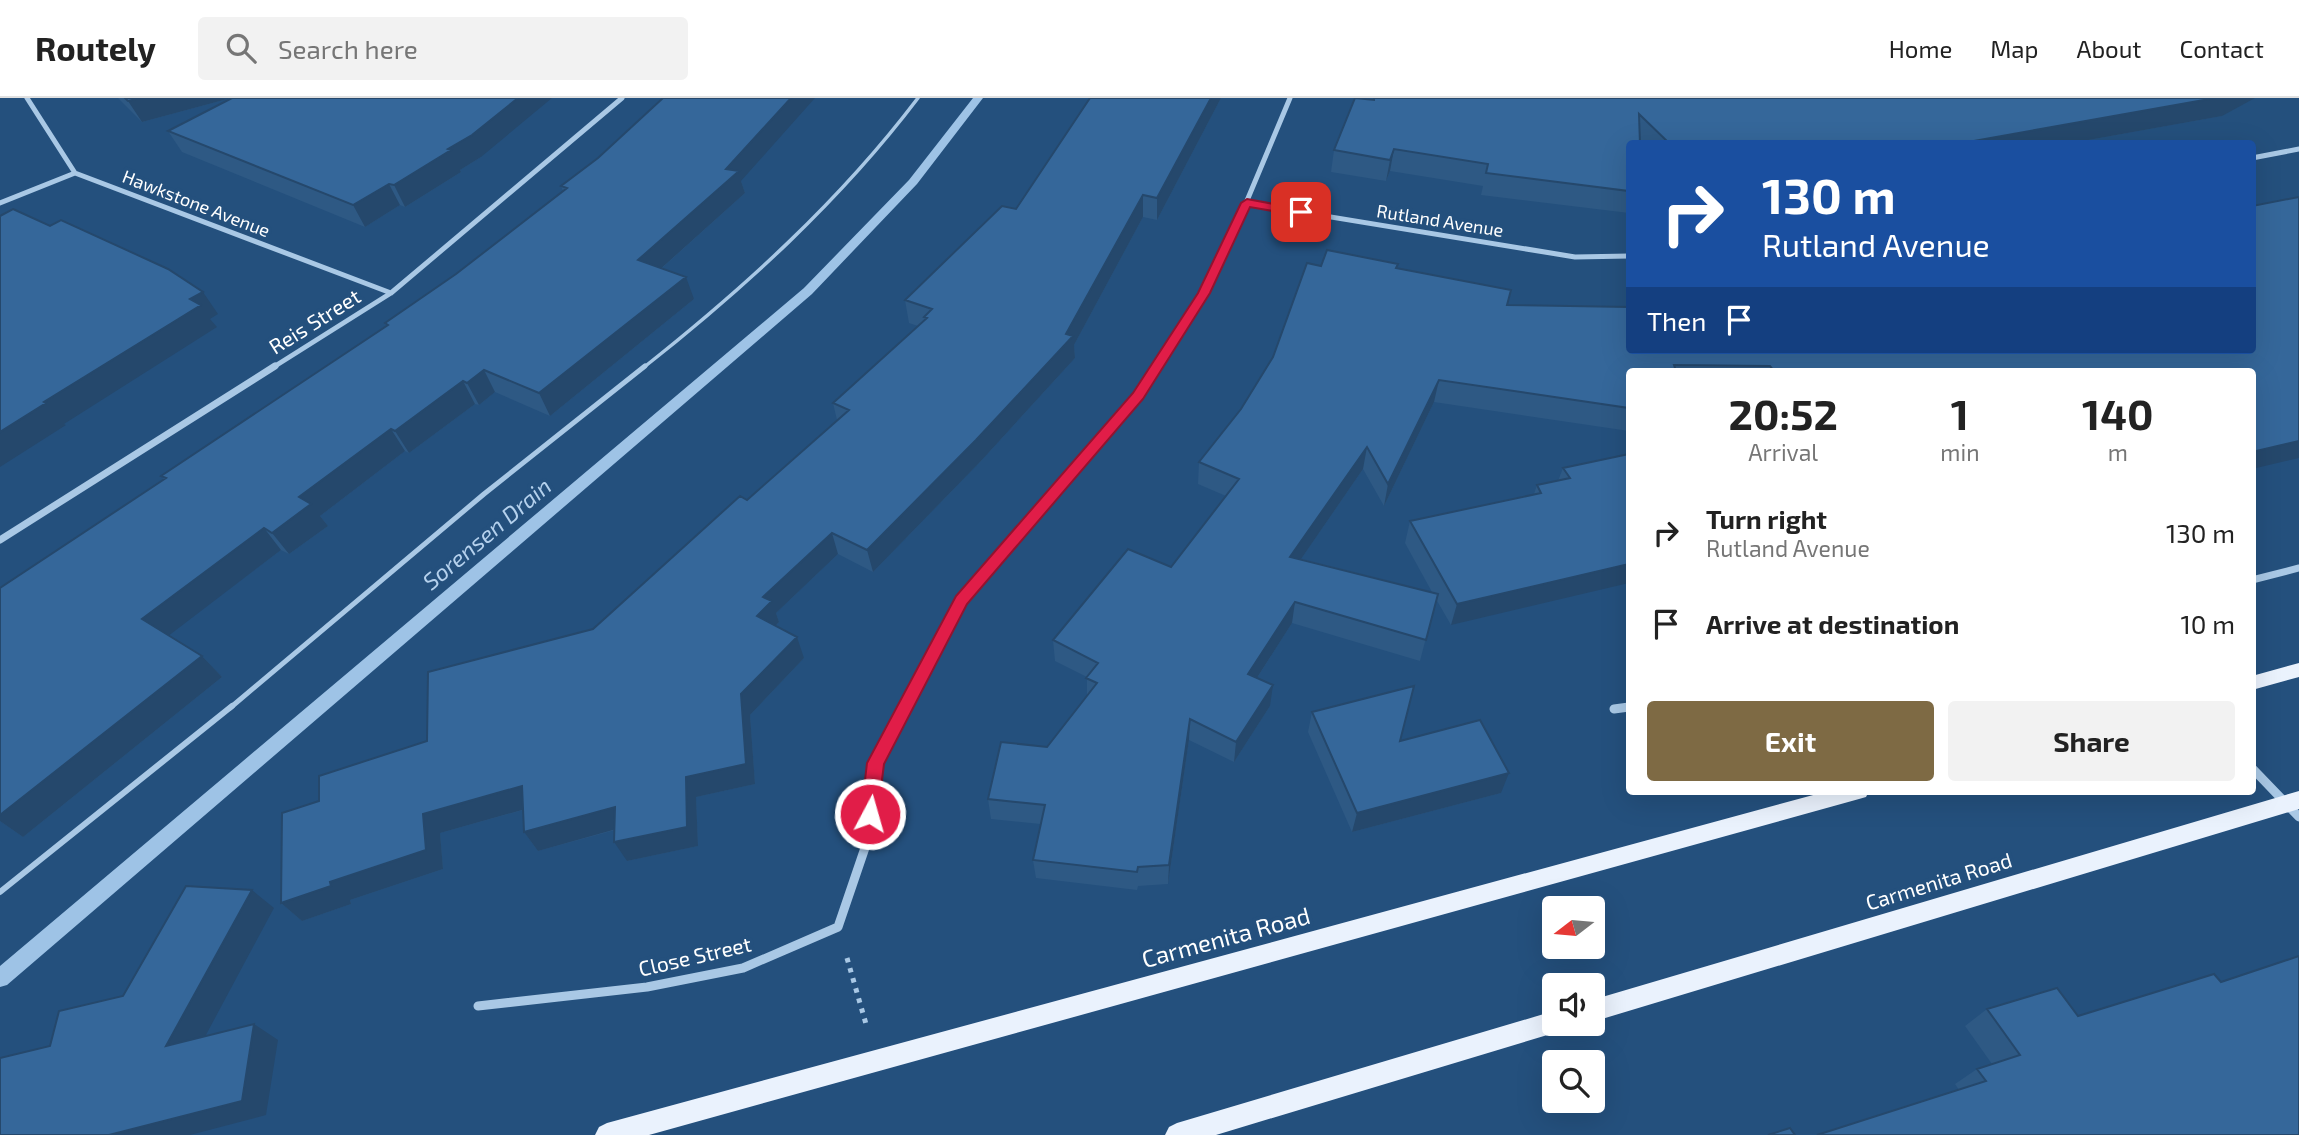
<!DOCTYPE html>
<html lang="en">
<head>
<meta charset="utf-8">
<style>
	:root { --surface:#fff; --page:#f2f2f2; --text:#222; --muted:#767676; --line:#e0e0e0; --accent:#7e6a44 }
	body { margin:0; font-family:"Exo 2",sans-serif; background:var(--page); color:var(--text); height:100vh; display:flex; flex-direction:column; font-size:26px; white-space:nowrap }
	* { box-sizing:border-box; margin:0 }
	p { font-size:23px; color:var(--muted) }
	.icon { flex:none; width:38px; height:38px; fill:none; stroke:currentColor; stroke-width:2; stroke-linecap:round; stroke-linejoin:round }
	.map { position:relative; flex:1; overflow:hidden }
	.panel { position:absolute; left:1626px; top:270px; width:630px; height:427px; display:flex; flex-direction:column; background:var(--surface); border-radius:7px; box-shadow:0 7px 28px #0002 }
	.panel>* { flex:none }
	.top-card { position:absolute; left:1626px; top:42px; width:630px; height:214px; border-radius:7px; box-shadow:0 7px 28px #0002; background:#1a4fa0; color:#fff; overflow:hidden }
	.needle { width:46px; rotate:254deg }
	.tools { position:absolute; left:1542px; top:798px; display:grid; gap:14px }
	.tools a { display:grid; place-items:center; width:63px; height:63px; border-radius:7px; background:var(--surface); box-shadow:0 7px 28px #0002; font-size:35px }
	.pin { position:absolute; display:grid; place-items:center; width:60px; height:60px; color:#fff; margin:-30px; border-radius:14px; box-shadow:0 4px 10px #0006 }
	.me { position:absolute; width:77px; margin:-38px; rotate:6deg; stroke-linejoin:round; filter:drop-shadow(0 0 5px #0008) }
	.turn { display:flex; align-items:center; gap:24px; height:147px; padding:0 21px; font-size:32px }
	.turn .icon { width:91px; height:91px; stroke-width:2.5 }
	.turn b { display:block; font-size:49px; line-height:60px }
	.then { display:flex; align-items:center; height:66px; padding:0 21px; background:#0003; gap:14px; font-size:26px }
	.eta { display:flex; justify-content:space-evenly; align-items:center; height:119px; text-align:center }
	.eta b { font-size:42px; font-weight:700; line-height:49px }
	.action { display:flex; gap:14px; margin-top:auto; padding:14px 21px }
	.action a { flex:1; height:80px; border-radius:7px; background:var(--accent); color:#fff; font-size:28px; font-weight:700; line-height:80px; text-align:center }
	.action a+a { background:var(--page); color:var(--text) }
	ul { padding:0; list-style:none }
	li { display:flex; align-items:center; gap:21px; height:91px; padding:0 21px }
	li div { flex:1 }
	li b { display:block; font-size:26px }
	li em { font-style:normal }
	header { display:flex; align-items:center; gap:42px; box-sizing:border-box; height:98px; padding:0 35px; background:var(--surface); border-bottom:2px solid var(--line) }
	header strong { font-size:33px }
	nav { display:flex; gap:38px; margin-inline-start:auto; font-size:24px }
	.search { width:490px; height:63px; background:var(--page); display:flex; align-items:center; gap:18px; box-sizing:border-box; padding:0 24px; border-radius:7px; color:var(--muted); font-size:26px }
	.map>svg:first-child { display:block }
</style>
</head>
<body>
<header>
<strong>Routely</strong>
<div class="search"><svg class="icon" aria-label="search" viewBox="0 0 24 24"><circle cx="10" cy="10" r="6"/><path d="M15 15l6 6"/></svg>Search here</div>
<nav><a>Home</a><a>Map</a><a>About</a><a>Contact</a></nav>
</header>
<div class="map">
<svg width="2299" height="1037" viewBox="0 0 2299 1037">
	<rect width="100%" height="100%" fill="#24507d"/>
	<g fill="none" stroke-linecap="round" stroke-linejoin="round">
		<!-- stream -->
		<path fill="#9ec3e6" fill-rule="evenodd" d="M973,0h10l-66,86 -105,110 -805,691 -7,2v-21l804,-678 105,-108z"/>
		<!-- path -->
		<path stroke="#a9c8e5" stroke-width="5" stroke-dasharray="4.5 6" stroke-linecap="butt" d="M847,860l19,66"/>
		<!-- service-far2 -->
		<path stroke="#a9c8e5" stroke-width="3.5" d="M643,270c101,-80 197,-167 275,-270"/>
		<!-- service-far1 -->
		<path stroke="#a9c8e5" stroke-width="5" d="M230,610l254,-214 161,-128"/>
		<!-- service -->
		<path stroke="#a9c8e5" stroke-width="6" d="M0,794l232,-186"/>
		<!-- minor-far2 -->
		<path stroke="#a9c8e5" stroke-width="5" d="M27,0l48,75 316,120
			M2252,60l47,-9
			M0,105l75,-30
			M1246,105l329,54 54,-1
			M272,270l119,-75 231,-195
			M1156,270l48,-75 42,-90 44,-105"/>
		<!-- minor-far1 -->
		<path stroke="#a9c8e5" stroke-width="7" d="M0,442l275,-174
			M2252,482l47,-12
			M905,610l56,-108 177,-204 19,-30
			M1624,610l5,-1"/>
		<!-- minor -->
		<path stroke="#a9c8e5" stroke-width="9" d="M1614,611l15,-2
			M2252,670l47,49
			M478,908l169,-19 96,-19 95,-41 30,-88 8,-76 30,-57"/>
		<!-- primary -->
		<path fill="#eaf2fd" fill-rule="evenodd" d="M2299,565v14l-47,13v-14z
			M1828,693h41l-3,6 -7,2 -1210,336h-54l4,-8 8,-4z
			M2299,693v18l-707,213v-22z
			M1554,913v13h10l-2,6 -8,3 -338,102h-51l4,-8 8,-4z"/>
	</g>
	<!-- wall -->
	<path fill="#2e5984" d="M118,0h113l-89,24z
		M1090,0h131l-64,122 -14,-3 -69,128 1,13 -95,104 -107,110 -35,-18 -62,59 3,9 -3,4 28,32 -54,57 5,69 -59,13 2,49 -71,15 -12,-31 -77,21 -14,-19 -1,-22 -83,23 3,36 -93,31 1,4 -49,17 -21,-18 38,-102 108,-60 166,-112 154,-129 90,-80 -4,-17 85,-77 -9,-3 -4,-23 111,-91z
		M1374,2l848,16 -156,28h-437v69l-148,-18 2,-9 -93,-15 -4,10 -55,-9 3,-22z
		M168,33l313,26 -21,13 1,2 -56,35 -5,-2 -35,22 -183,-75z
		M741,83l4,12 -83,75 32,31 -144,117 -55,-24 -16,13 -4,-1 -66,49 -4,-2 -85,65 8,10 -39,28 -8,-4 -113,85 34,21 20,21 -199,160 -23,-16v-233l164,-109 -3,-3 225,-150 -1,-3 71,-49 107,-83 -2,-5z
		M1321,168l76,2 110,37 745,66h-623v60l-195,-29 -50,104 -21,-37 -62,90 131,33 -27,-49 5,-22 124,-27 3,-9 21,-4 5,-13 66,-14 -178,171 -15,-26 -16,62 -128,-38 -35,55 13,28 -36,56 -45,-22 -21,144 -30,2 -1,4 -101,-12 -3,-18 8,-36 -50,-5 -3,-20 59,-52 40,-51v-19l-32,-16 -2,-21 118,-73 55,-71 -28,-12 1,-22 42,-53 32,-52z
		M1312,614l88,29 101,52 -149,39 -44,-100z
		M2221,884l78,153 -340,-45 -4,-6 22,-15 15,-5 -27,-38 22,-17 91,7z"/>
	<!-- shaded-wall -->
	<path fill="#25486c" d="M140,0h91l-89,24 -14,-21z
		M518,0h34l-71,59 -21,13 1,2 -56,35 -11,-22 54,-36z
		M791,0h24l-74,83 4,12 -99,89 -8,-22 88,-91z
		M1211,0h10l-64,122v-22z
		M2215,0h40l-33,18 -156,28h-109z
		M1394,51l-4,22 -4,10 4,-21z
		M389,86l11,21 -35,22 -12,-22z
		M1143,97v22l-69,128 1,13 -95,104 -107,110 -6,-22 199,-216z
		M686,179l8,22 -144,117 -11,-23z
		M203,194l15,22 -8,5 7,8 -153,97 2,1 -66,42v-35l190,-133z
		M484,272l11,22 -16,13 -12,-22z
		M1439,282l-5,22 -50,104 4,-22z
		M463,283l12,23 -66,49 -14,-22z
		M391,331l14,22 -85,65 8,10 -39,28 -17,-21 27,-36z
		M2299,343v17l-47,11v-17z
		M1367,349l-4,22 -75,109 2,-21z
		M264,430l17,22 -118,90 -21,-21z
		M832,435l6,21 -62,59 3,9 -14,15 -8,-21 6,-19z
		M1629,466v19l-178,42 6,-21z
		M1295,504l-3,21 -46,72 2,-21z
		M797,539l7,21 -54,57 5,69 -59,13 2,49 -71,15 -13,-19 127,-148z
		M202,558l20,21 -199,160 -23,-16v-6z
		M1273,587l-3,21 -36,56 2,-20z
		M1190,621l-1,21 -21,144 1,-19z
		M1509,675l-8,20 -149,39 5,-19z
		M522,688l14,20 -96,27 3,36 -93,31 1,4 -49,17 -21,-18 49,-21 93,-68z
		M615,709l12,19 -89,25 -14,-19z
		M252,792l22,18 -82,153 -26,-15z
		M254,926l24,16 -12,75 -76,20h-81z"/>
	<!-- building -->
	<path fill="#35679a" stroke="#25486c" stroke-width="2" d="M125,0h15l-12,3z
		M232,0h286l-46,37 -24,14 3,1 -57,35 -5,-1 -36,21 -185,-74z
		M663,0h128l-65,71 13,2 -101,89 48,17 -147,116 -55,-23 -17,13 -4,-2 -68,50 -4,-2 -92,68 12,7 -39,29 -8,-5 -122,91 60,37 -202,159v-227l166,-110 -5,-2 227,-151 -3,-2 71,-49 111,-86 -6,-2 37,-28z
		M1090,0h121l-54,100 -14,-3 -77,139 7,2 -97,104 -109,110 -35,-17 -69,64 9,4 -15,15 40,21 -56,57 5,70 -60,13 1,50 -73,15 1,-35 -91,25 -2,-46 -99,28 3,36 -96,32 1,4 -50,17 1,-90 37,-12v-25l108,-35 1,-69 165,-43 147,-133 7,4 102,-90 -16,-7 94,-85 -3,-1 8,-8 -27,-9 97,-94 14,3z
		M1355,0l19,2v-2h841l-258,46h-287l-31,-30 1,30h-11v47l-143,-18 2,-9 -94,-15 -4,11 -56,-10z
		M2299,99v244l-47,11v-81h-478l-4,-5 -96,-1 2,6h-47v37l-190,-28 -51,104 -21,-37 -77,110 148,37 -12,46 -131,-38 -47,72 25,11 -37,57 -46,-23 -21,146 -31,2 -1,5 -104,-12 12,-55 -57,-6 13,-57 46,5 50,-64 -11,-5 12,-15 -45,-23 75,-91 43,18 68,-88 -40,-17 42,-53 32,-52 34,-94 14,3 6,-16 71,14 -2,4 115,22 -4,15 122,2v43h623v-144z
		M13,111l37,17 11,-6 107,49 35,23 -13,7 11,6 -157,97 2,1 -46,29v-216z
		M1629,356v110l-172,40 -47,-83 131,-28 -4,-8 33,-7 -7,-10z
		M1414,588l-14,55 80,-21 29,53 -152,40 -45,-101z
		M186,788l66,4 -86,156 88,-22 -12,77 -133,34h-109v-77l50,-12 9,-35 64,-15z
		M2299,858v179h-482l169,-54 -9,-12 43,-14 -33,-46 70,-21 21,28 136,-42 7,8z
		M1790,1030l5,7h-27z"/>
	<!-- route -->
	<path fill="#e11d48" stroke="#92132f" stroke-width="2" d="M1247,101l54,10 6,3 -6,4 -51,-9 -40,86 -67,106 -176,205 -83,160 -7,55 -7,3 -6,-3 -3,-5 6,-51 89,-167 177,-203 65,-100 43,-90z"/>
	<g text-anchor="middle" stroke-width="7" stroke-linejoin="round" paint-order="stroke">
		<!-- far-street labels -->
		<g font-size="18" fill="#fff" stroke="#24507d">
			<text transform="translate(196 106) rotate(21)" y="6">Hawkstone Avenue</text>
			<text transform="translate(1440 123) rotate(9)" y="6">Rutland Avenue</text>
		</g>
		<!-- street labels -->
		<g font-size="21" fill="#fff" stroke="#24507d">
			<text transform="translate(315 224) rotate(-32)" y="7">Reis Street</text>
			<text transform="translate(1939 784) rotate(-17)" y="7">Carmenita Road</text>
			<text transform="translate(695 859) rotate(-13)" y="7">Close Street</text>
		</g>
		<!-- water labels -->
		<g font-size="23" font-style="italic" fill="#b5d1ed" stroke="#24507d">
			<text transform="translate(487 436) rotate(-40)" y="8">Sorensen Drain</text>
		</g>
		<!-- near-street labels -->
		<g font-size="24" fill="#fff" stroke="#24507d">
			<text transform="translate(1226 840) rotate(-15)" y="8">Carmenita Road</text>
		</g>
	</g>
</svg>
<div class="tools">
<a><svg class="needle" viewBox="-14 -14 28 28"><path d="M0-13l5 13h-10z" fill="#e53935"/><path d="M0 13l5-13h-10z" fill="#767676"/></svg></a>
<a><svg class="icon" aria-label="sound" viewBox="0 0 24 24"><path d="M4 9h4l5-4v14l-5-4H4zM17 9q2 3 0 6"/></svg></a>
<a><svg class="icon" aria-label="search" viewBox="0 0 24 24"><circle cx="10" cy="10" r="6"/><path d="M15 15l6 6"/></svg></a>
</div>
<div class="pin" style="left:1301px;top:114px;background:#d93025"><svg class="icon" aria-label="arrive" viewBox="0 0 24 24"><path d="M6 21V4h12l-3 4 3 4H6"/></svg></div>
<svg class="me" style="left:870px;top:716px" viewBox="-20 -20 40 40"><circle r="17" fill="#e11d48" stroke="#fff" stroke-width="3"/><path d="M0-11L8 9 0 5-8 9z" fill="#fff"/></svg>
<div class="top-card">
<div class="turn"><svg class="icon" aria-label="right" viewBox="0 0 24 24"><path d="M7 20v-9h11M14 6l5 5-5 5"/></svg><div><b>130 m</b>Rutland Avenue</div></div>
<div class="then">Then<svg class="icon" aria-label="arrive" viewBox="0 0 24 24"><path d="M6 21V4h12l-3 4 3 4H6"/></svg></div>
</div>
<section class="panel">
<div class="eta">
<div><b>20:52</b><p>Arrival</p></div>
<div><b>1</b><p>min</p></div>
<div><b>140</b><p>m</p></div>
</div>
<ul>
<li><svg class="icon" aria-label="right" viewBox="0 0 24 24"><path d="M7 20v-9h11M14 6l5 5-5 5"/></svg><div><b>Turn right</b><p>Rutland Avenue</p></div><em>130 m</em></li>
<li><svg class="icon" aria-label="arrive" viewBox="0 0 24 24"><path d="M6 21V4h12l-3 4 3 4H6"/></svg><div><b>Arrive at destination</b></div><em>10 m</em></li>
</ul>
<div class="action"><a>Exit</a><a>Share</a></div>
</section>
</div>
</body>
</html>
